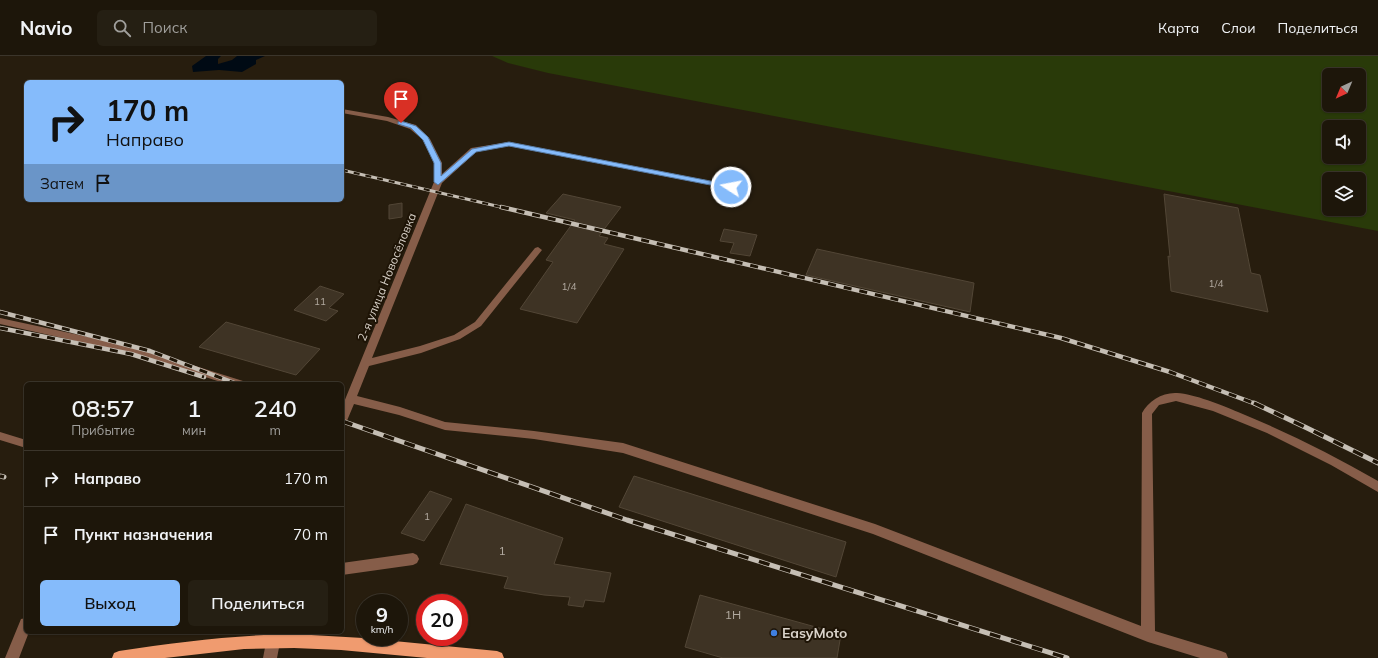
<!DOCTYPE html>
<html lang="ru">
<head>
<meta charset="utf-8">
<style>
	:root { --surface:#1d160a; --page:#251f13; --text:#f1f3f6; --muted:#a09f9c; --line:#3b352b; --accent:#85bbfb }
	body { margin:0; font-family:Mulish,sans-serif; background:var(--page); color:var(--text); height:100vh; display:flex; flex-direction:column; font-size:15px; white-space:nowrap }
	* { box-sizing:border-box; margin:0 }
	p { font-size:13px; color:var(--muted) }
	.icon { flex:none; width:22px; height:22px; fill:none; stroke:currentColor; stroke-width:2; stroke-linecap:round; stroke-linejoin:round }
	.map { position:relative; flex:1; overflow:hidden }
	.sheet { position:absolute; left:24px; top:326px; width:320px; height:252px; display:flex; flex-direction:column; background:var(--surface); border-radius:6px; box-shadow:0 1px 3px #0004,0 0 0 1px var(--line) }
	.sheet>* { flex:none }
	.guide { position:absolute; left:24px; top:24px; width:320px; height:122px; border-radius:6px; box-shadow:0 1px 3px #0004,0 0 0 1px var(--line); background:#85bbfb; color:#111; overflow:hidden }
	.needle { width:26px; rotate:224deg }
	.controls { position:absolute; left:1322px; top:12px; display:grid; gap:8px }
	.controls a { display:grid; place-items:center; width:44px; height:44px; border-radius:6px; background:var(--surface); box-shadow:0 1px 3px #0004,0 0 0 1px var(--line); font-size:20px }
	.speed { position:absolute; left:356px; top:538px; display:flex; gap:8px; font-size:20px; font-weight:700; text-align:center }
	.speed>* { display:grid; place-content:center; width:52px; height:52px; border-radius:50%; background:var(--surface); box-shadow:0 1px 3px #0004,0 0 0 1px var(--line); line-height:1 }
	.speed small { font-size:10px; font-weight:400 }
	.speed .limit { border:6px solid #d22; background:#fff; color:#111 }
	.pin { position:absolute; display:grid; place-items:center; width:34px; height:34px; color:#fff; margin:-41px -17px; border-radius:50% 50% 50% 0; rotate:-45deg; box-shadow:0 0 4px #0007 }
	.pin .icon { rotate:45deg }
	.me { position:absolute; width:44px; margin:-22px; rotate:281deg; stroke-linejoin:round; filter:drop-shadow(0 0 3px #0008) }
	.turn { display:flex; align-items:center; gap:14px; height:84px; padding:0 16px; font-size:18px }
	.turn .icon { width:52px; height:52px; stroke-width:2.5 }
	.turn b { display:block; font-size:28px; line-height:34px }
	.then { display:flex; align-items:center; height:38px; padding:0 16px; background:#0003; gap:8px; font-size:15px }
	.eta { display:flex; justify-content:space-evenly; align-items:center; height:68px; text-align:center }
	.eta b { font-size:24px; font-weight:600; line-height:28px }
	.action { display:flex; gap:8px; margin-top:auto; padding:8px 16px }
	.action a { flex:1; height:46px; border-radius:6px; background:var(--accent); color:#111; font-size:16px; font-weight:600; line-height:46px; text-align:center }
	.action a+a { background:var(--page); color:var(--text) }
	ul { padding:0; list-style:none }
	li { display:flex; align-items:center; gap:12px; height:56px; padding:0 16px; border-top:1px solid var(--line) }
	li div { flex:1 }
	li b { display:block; font-size:15px }
	li em { font-style:normal }
	header { display:flex; align-items:center; gap:24px; box-sizing:border-box; height:56px; padding:0 20px; background:var(--surface); border-bottom:1px solid var(--line) }
	header strong { font-size:19px }
	nav { display:flex; gap:22px; margin-inline-start:auto; font-size:14px }
	.search { width:280px; height:36px; background:var(--page); display:flex; align-items:center; gap:10px; box-sizing:border-box; padding:0 14px; border-radius:6px; color:var(--muted); font-size:15px }
	.map>svg:first-child { display:block }
</style>
</head>
<body>
<header>
<strong>Navio</strong>
<div class="search"><svg class="icon" aria-label="search" viewBox="0 0 24 24"><circle cx="10" cy="10" r="6"/><path d="M15 15l6 6"/></svg>Поиск</div>
<nav><a>Карта</a><a>Слои</a><a>Поделиться</a></nav>
</header>
<div class="map">
<svg width="1378" height="602" viewBox="0 0 1378 602">
	<rect width="100%" height="100%" fill="#271d0e"/>
	<!-- green -->
	<path fill="#293a09" fill-rule="evenodd" d="M492,0h886v175l-830,-158 -40,-10zM1329,19h30v30h-30zM1329,71h30v30h-30zM1329,123h30v30h-30z"/>
	<!-- water -->
	<path fill="#000a14" d="M206,0h15l-3,3v5l14,-4 5,-4h28l-9,4v4l-14,8 -23,-2 -26,2 -1,-6z"/>
	<!-- building -->
	<path fill="#3e3324" stroke="#524636" d="M563,138l58,13 -22,29 9,2 -4,6 20,5 -47,74 -57,-14 33,-47 -7,-2 29,-40 -29,-7z
		M1164,138l74,14 13,65 9,2 8,37 -97,-21 -3,-35 2,1z
		M402,147v14l-13,2v-14z
		M724,173l33,6 -7,21 -20,-3 4,-10 -14,-2z
		M817,193l157,34 -4,29 -164,-37z
		M320,230l24,8 -15,14 9,3 -12,10 -32,-11z
		M226,266l94,27 -24,26 -97,-28z
		M634,420l212,66 -10,35 -217,-70z
		M430,435l22,8 -28,42 -23,-8z
		M466,448l97,34 -9,26 57,9 -7,29 -19,-2 -2,7 -15,-2 2,-8 -26,-2 -40,-7 4,-11 -68,-13z
		M700,539l141,39 -4,24h-114l-38,-11z"/>
	<g fill="none" stroke-linecap="round" stroke-linejoin="round">
		<!-- minor -->
		<path fill="#865d49" fill-rule="evenodd" d="M342,53l46,8 28,8 14,14 12,24v11l29,-26 38,-6 222,43 4,2 -4,2 -222,-43 -33,6 -34,31 -70,175 48,-12 34,-11 21,-13 60,-74 3,-1 4,3 -61,76 -21,13 -39,14 -52,13 -12,30 43,11 45,15 89,9 89,12 252,81 266,102 1,-213c6,-12 21,-21 35,-20 17,1 45,12 61,19 49,20 95,43 140,69v11l-47,-27 -64,-32 -54,-22 -37,-10 -17,4 -7,9 3,217 66,20 5,2 2,5h-28l-52,-16 -275,-108 -250,-81 -89,-14 -89,-9 -46,-15 -45,-11 -8,19 -4,1v-17l92,-225v-19l-11,-23 -13,-11 -23,-8 -45,-8z
			M0,262l135,29 108,34 1,3h-17l-93,-30 -134,-30z
			M0,376l26,8v8l-26,-8z
			M413,497l4,2 2,4 -2,4 -4,2 -71,10v-12z
			M26,562v14h3l-10,26h-14l16,-39z
			M268,576h14l-5,26h-14z"/>
		<!-- major -->
		<path fill="#f09b6f" fill-rule="evenodd" d="M294,578l69,4 134,13 5,2 2,5h-77l-86,-8 -47,-2 -50,1 -79,9h-53l2,-5 5,-2c58,-9 116,-16 175,-17z"/>
		<!-- rail-far2 casing -->
		<g stroke="#c5beb4" stroke-width="3">
			<path id="rail-far2" d="M342,114l163,38"/>
		</g>
		<!-- rail-far1 casing -->
		<g stroke="#c5beb4" stroke-width="4.5">
			<path id="rail-far1" d="M501,151l560,131 109,34 86,32
				M0,256l150,39 87,33
				M0,272l131,26 73,23"/>
		</g>
		<!-- rail casing -->
		<g stroke="#c5beb4" stroke-width="5">
			<path id="rail" d="M1254,347l53,25 71,35
				M342,365l285,99 440,138
				M0,420l4,1"/>
		</g>
		<!-- rail-far2 -->
		<use href="#rail-far2" stroke="#1e1406" stroke-width="2" stroke-dasharray="6" stroke-linecap="butt"/>
		<!-- rail-far1 -->
		<use href="#rail-far1" stroke="#1e1406" stroke-width="3" stroke-dasharray="8" stroke-linecap="butt"/>
		<!-- rail -->
		<use href="#rail" stroke="#1e1406" stroke-width="3.5" stroke-dasharray="11" stroke-linecap="butt"/>
	</g>
	<!-- route -->
	<path fill="#85bbfb" stroke="#567aa3" d="M401,65l15,5 12,11 13,26v13l31,-27 37,-7 222,43 3,2 -3,2 -222,-43 -33,6 -38,33 -4,-3v-19l-11,-23 -12,-12 -13,-4v-2z"/>
	<!-- markers -->
	<circle fill="#3f7fe0" stroke="#1e1406" stroke-width="1.5" cx="774" cy="577" r="4"/>
	<g text-anchor="middle" stroke-width="4" stroke-linejoin="round" paint-order="stroke">
		<!-- number labels -->
		<g font-size="10" fill="#b2aaa0">
			<text x="1216" y="231">1/4</text>
			<text x="569" y="234">1/4</text>
			<text x="320" y="249">11</text>
			<text x="427" y="464">1</text>
		</g>
		<!-- street labels -->
		<g font-size="12" fill="#d9d2c9" stroke="#1e1406">
			<text transform="translate(387 221) rotate(-68)" y="4">2-я улица Новосёловка</text>
		</g>
		<!-- near-number labels -->
		<g font-size="12" fill="#b2aaa0">
			<text x="502" y="499">1</text>
			<text x="733" y="563">1Н</text>
		</g>
		<!-- near-poi labels -->
		<g font-size="14" font-weight="bold" fill="#d9d2c9" stroke="#1e1406" text-anchor="start">
			<text x="782" y="582">EasyMoto</text>
		</g>
	</g>
</svg>
<div class="controls">
<a><svg class="needle" viewBox="-14 -14 28 28"><path d="M0-13l5 13h-10z" fill="#e53935"/><path d="M0 13l5-13h-10z" fill="#a09f9c"/></svg></a>
<a><svg class="icon" aria-label="sound" viewBox="0 0 24 24"><path d="M4 9h4l5-4v14l-5-4H4zM17 9q2 3 0 6"/></svg></a>
<a><svg class="icon" aria-label="layers" viewBox="0 0 24 24"><path d="M12 4l9 5-9 5-9-5zM3 14l9 5 9-5"/></svg></a>
</div>
<div class="speed"><div>9<small>km/h</small></div><div class="limit">20</div></div>
<div class="pin" style="left:401px;top:67px;background:#d93025"><svg class="icon" aria-label="arrive" viewBox="0 0 24 24"><path d="M6 21V4h12l-3 4 3 4H6"/></svg></div>
<svg class="me" style="left:731px;top:131px" viewBox="-20 -20 40 40"><circle r="17" fill="#85bbfb" stroke="#fff" stroke-width="3"/><path d="M0-11L8 9 0 5-8 9z" fill="#fff"/></svg>
<div class="guide">
<div class="turn"><svg class="icon" aria-label="right" viewBox="0 0 24 24"><path d="M7 20v-9h11M14 6l5 5-5 5"/></svg><div><b>170 m</b>Направо</div></div>
<div class="then">Затем<svg class="icon" aria-label="arrive" viewBox="0 0 24 24"><path d="M6 21V4h12l-3 4 3 4H6"/></svg></div>
</div>
<section class="sheet">
<div class="eta">
<div><b>08:57</b><p>Прибытие</p></div>
<div><b>1</b><p>мин</p></div>
<div><b>240</b><p>m</p></div>
</div>
<ul>
<li><svg class="icon" aria-label="right" viewBox="0 0 24 24"><path d="M7 20v-9h11M14 6l5 5-5 5"/></svg><div><b>Направо</b></div><em>170 m</em></li>
<li><svg class="icon" aria-label="arrive" viewBox="0 0 24 24"><path d="M6 21V4h12l-3 4 3 4H6"/></svg><div><b>Пункт назначения</b></div><em>70 m</em></li>
</ul>
<div class="action"><a>Выход</a><a>Поделиться</a></div>
</section>
</div>
</body>
</html>
